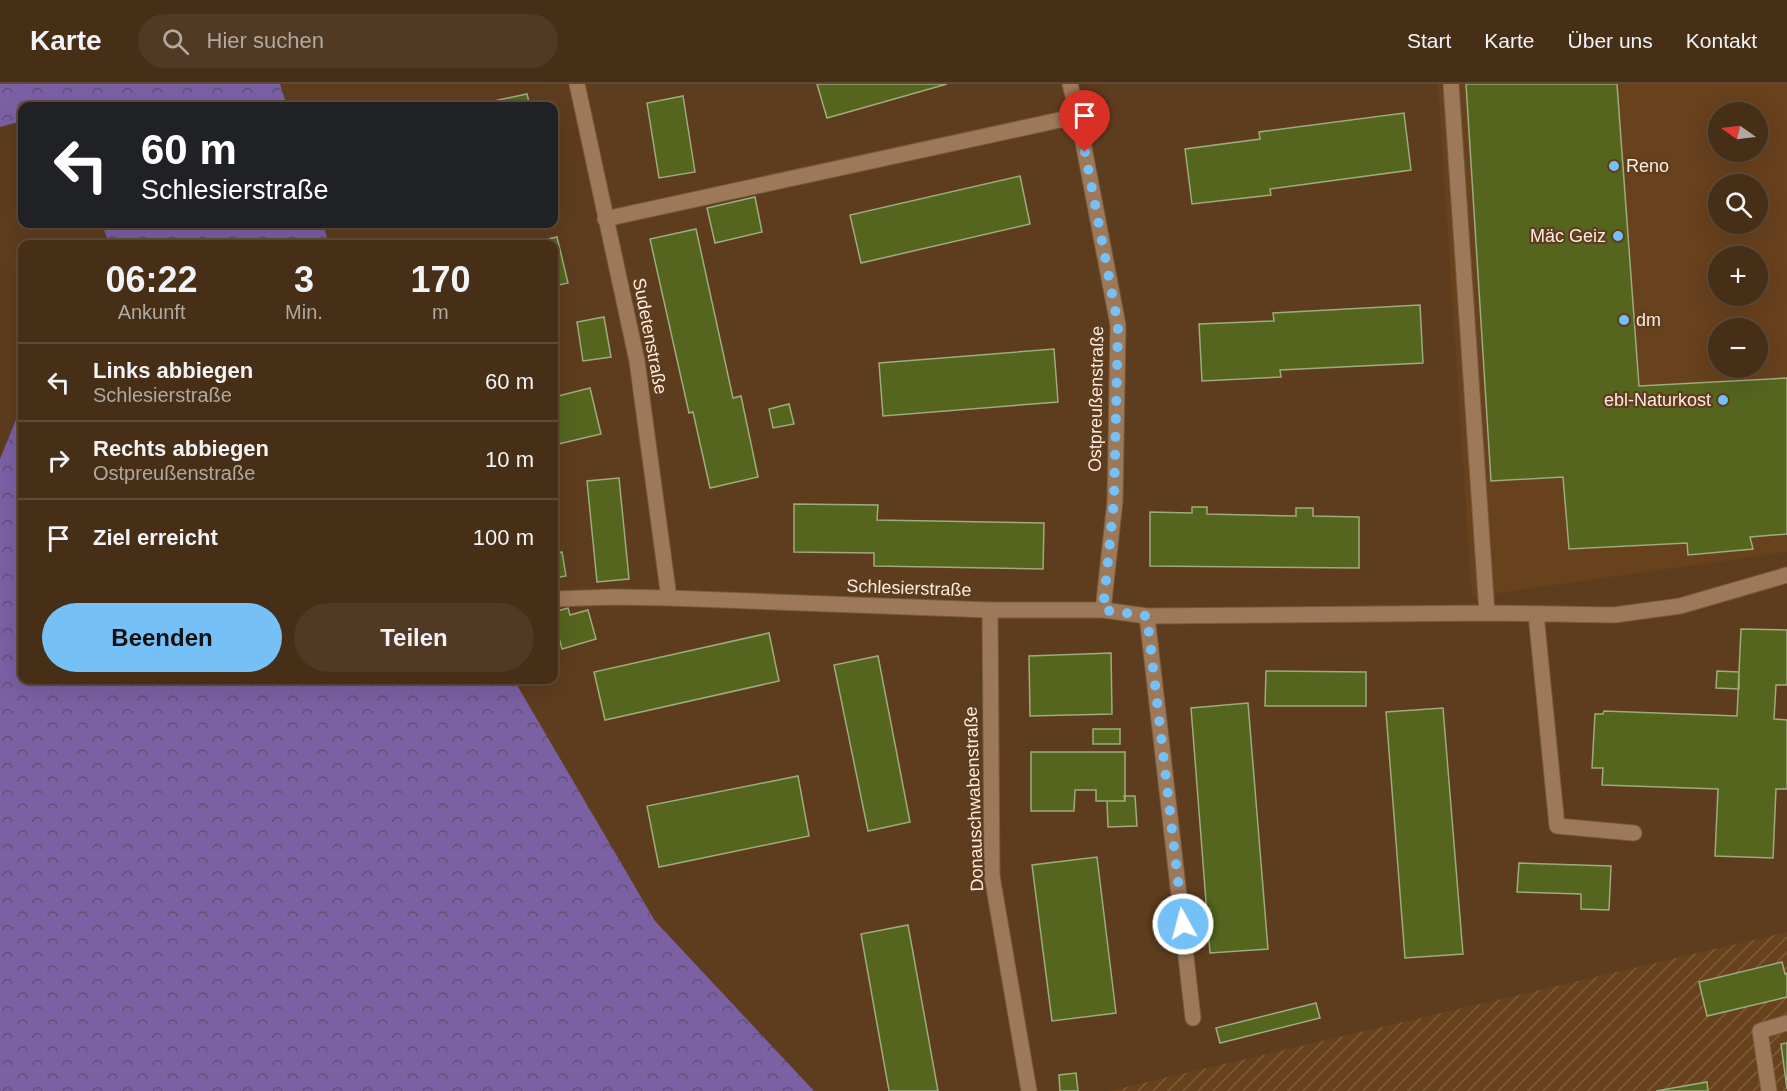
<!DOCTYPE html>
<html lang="de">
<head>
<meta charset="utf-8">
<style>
	:root { --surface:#462e17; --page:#503a24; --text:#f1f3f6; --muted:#b0a8a1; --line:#5e4a36; --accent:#75c0f6 }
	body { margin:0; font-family:Arial,sans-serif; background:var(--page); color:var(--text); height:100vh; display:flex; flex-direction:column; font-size:22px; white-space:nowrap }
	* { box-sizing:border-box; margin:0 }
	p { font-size:20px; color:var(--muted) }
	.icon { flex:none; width:33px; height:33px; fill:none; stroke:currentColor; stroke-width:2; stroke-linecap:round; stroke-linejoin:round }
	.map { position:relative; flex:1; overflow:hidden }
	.sheet { position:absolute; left:18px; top:156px; width:540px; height:444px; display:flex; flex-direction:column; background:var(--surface); border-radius:12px; box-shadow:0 6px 24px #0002,0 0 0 2px var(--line) }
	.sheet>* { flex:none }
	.hud { position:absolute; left:18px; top:18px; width:540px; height:126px; border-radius:12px; box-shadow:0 6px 24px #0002,0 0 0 2px var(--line); background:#202124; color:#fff; overflow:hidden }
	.needle { width:39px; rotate:284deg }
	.buttons { position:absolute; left:1708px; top:18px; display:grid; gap:12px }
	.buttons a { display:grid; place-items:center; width:60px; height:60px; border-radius:50%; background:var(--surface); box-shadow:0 6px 24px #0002,0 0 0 2px var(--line); font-size:30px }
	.pin { position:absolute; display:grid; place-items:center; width:51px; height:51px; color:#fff; margin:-62px -26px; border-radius:50% 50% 50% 0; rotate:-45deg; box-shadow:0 0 6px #0007 }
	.pin .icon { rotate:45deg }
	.me { position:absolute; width:66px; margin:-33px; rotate:353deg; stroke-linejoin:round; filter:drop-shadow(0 0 4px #0008) }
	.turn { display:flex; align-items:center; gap:21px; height:126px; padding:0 24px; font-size:27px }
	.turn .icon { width:78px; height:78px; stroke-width:2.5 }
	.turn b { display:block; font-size:42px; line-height:51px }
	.eta { display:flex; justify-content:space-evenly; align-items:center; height:102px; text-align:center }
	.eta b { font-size:36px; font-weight:700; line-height:42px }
	.cta { display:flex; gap:12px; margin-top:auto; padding:12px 24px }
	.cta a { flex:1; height:69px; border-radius:36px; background:var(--accent); color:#111; font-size:24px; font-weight:700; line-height:69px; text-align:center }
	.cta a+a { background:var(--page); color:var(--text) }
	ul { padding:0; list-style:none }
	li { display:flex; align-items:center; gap:18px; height:78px; padding:0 24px; border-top:2px solid var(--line) }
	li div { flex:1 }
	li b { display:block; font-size:22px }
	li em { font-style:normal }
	header { display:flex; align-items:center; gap:36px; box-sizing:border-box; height:84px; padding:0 30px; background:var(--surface); border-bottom:2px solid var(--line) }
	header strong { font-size:28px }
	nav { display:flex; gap:33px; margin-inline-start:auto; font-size:21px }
	.search { width:420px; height:54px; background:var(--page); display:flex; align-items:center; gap:15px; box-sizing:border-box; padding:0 21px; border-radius:33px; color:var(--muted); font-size:22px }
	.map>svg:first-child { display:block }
</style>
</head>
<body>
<header>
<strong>Karte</strong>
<div class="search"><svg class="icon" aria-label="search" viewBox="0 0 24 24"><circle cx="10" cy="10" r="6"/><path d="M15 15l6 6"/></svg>Hier suchen</div>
<nav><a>Start</a><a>Karte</a><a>Über uns</a><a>Kontakt</a></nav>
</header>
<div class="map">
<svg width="1787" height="1007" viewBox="0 0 1787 1007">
	<defs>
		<pattern id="industrial-furrows" width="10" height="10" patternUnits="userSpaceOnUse" patternTransform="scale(1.5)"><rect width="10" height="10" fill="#68411d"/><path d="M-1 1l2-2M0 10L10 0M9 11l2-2" fill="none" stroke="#7e5d3d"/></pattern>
		<pattern id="forest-crowns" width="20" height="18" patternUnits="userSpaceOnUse" patternTransform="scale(1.5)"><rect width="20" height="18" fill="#7b60a4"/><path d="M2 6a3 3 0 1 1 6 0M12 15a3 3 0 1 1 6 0" fill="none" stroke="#61526f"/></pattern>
	</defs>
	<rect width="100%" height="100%" fill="#5e3d1f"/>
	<!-- built -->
	<path fill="#68411d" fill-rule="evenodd" d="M1438,0h349v468l-315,45zM1719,28h39v40h-39zM1719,100h39v40h-39zM1719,172h39v40h-39zM1719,244h39v40h-39z"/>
	<!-- industrial -->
	<path fill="url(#industrial-furrows)" d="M1787,848v159h-678z"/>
	<!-- forest -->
	<path fill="url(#forest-crowns)" d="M0,0h280l7,22h-265v15l-22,6z
		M102,140h221l6,20h-220z
		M22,321v275h492l141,241 159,170h-814v-632z"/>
	<!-- building -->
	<path fill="#55651e" stroke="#9eab7e" stroke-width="1.5" d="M817,0h130l-120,34z
		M1466,0h151l22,302 148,-8v156l-37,3 3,12 -65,6 -1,-12 -118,6 -6,-72 -72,4z
		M527,10l3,12h-60z
		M683,12l12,76 -36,6 -12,-75z
		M1404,29l7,57 -141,19 1,6 -79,9 -7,-55 75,-10 -1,-7z
		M1020,92l10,48 -169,39 -11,-48z
		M755,113l7,35 -47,11 -8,-35z
		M696,145l37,169 8,-2 17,81 -48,11 -17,-76 -4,1 -39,-174z
		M557,153l11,46 -14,3v-42h-29z
		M1420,221l3,58 -143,7 1,7 -79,4 -3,-57 75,-3 -1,-8z
		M604,233l7,40 -28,4 -6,-39z
		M1054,265l4,53 -175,14 -4,-53z
		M590,304l11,46 -47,11v-48z
		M789,320l5,20 -21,4 -4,-19z
		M619,394l10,101 -32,3 -10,-101z
		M794,420l84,1 -1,15 167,3 -1,46 -169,-3v-13l-80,-1z
		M1192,423h15v7l89,2v-8h17v8l46,1v51l-209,-2v-54l42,1z
		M562,468l4,24 -12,2v-24z
		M568,524l2,7 18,-5 8,29 -34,10 -8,-30v-7z
		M1741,545l46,1v55h-11l-2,34 13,1v69h-11l-3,69 -58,-2 3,-67 -116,-4 1,-17h-11l3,-54h8l1,-3 133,5z
		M769,549l10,48 -174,39 -11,-48z
		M1111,569l1,61 -82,2 -1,-60z
		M878,572l32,166 -42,9 -34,-166z
		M1266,587l100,1v34h-101z
		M1717,587l22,1v17l-23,-1z
		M1248,619l20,246 -58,4 -19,-245z
		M1443,624l20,246 -58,4 -19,-246z
		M1093,645h27v15h-27z
		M1031,668h94v49h-29v-11h-21l-1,21h-43z
		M798,692l11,60 -150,31 -12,-61z
		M1124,712h11l2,30 -29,1 -1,-26h18z
		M1097,773l19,156 -64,8 -20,-156z
		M1519,779l92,3 -2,44 -28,-1v-15l-64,-2z
		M908,841l30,166h-49l-28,-157z
		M1782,878l3,12 2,-1v24l-80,19 -8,-34z
		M1316,919l4,15 -100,25 -4,-15z
		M1787,959v46l-6,-45z
		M1076,989l2,18h-18l-1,-16z
		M1707,998l1,9h-52z"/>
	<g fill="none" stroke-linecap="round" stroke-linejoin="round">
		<!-- minor casing -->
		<g stroke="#765b40" stroke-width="17">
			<path id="minor" d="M577,0l60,277 32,237
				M1070,0l8,32 40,209 -3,176 -12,109
				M1451,0l36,529
				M605,135l473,-103
				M554,515l60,-2 55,1 321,12h113l44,6 340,-3 127,2 66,-9 107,-31
				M990,526l2,266 37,215
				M1536,530l21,212 77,7
				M1147,532l46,402
				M1769,1007l-9,-60 27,-8"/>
		</g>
		<!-- minor -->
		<use href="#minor" stroke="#9e7959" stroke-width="15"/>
	</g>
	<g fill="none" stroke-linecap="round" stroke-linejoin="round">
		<!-- route -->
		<path stroke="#75c0f6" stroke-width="10" stroke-dasharray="0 18" d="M1085,68l33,173 -4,176 -11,109 44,6 36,308"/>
	</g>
	<!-- markers -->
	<g fill="#75c0f6" stroke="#5e3d1f" stroke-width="2">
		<circle cx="1614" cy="82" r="6"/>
		<circle cx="1618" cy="152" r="6"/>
		<circle cx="1624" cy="236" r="6"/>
		<circle cx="1723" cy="316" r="6"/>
	</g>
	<g text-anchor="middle" stroke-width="4.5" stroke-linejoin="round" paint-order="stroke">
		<!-- poi labels -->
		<g font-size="18" fill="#fcebde" stroke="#5e3d1f" text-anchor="start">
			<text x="1626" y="88">Reno</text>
			<text x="1606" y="158" text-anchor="end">Mäc Geiz</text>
			<text x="1636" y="242">dm</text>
			<text x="1711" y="322" text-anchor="end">ebl-Naturkost</text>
		</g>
		<!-- street labels -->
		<g font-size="18" fill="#fcebde" stroke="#5e3d1f">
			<text transform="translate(650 252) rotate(79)" y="6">Sudetenstraße</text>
			<text transform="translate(1096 315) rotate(-89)" y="6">Ostpreußenstraße</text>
			<text transform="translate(909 504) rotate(2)" y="6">Schlesierstraße</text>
			<text transform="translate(974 715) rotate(-92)" y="6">Donauschwabenstraße</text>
		</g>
	</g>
</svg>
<div class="buttons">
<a><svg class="needle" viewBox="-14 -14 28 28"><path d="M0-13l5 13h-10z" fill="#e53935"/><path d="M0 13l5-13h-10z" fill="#b0a8a1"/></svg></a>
<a><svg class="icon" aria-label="search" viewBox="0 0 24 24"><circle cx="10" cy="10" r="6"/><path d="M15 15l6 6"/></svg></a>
<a>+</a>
<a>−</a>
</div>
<div class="pin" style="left:1085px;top:68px;background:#d93025"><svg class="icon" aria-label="arrive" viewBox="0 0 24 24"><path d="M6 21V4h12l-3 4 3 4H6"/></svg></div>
<svg class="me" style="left:1183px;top:840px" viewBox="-20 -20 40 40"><circle r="17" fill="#75c0f6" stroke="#fff" stroke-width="3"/><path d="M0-11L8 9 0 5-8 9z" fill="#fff"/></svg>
<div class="hud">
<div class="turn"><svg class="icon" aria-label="left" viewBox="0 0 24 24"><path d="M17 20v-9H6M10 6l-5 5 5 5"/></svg><div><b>60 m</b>Schlesierstraße</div></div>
</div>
<section class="sheet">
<div class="eta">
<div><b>06:22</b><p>Ankunft</p></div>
<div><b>3</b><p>Min.</p></div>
<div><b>170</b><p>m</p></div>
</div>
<ul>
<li><svg class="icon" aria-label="left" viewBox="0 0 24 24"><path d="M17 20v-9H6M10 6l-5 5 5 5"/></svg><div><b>Links abbiegen</b><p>Schlesierstraße</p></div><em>60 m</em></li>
<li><svg class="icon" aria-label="right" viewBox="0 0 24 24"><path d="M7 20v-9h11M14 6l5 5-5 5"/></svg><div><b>Rechts abbiegen</b><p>Ostpreußenstraße</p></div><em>10 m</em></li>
<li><svg class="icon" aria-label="arrive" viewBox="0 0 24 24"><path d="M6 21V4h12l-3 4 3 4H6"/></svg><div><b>Ziel erreicht</b></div><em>100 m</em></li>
</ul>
<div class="cta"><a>Beenden</a><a>Teilen</a></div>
</section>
</div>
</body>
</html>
